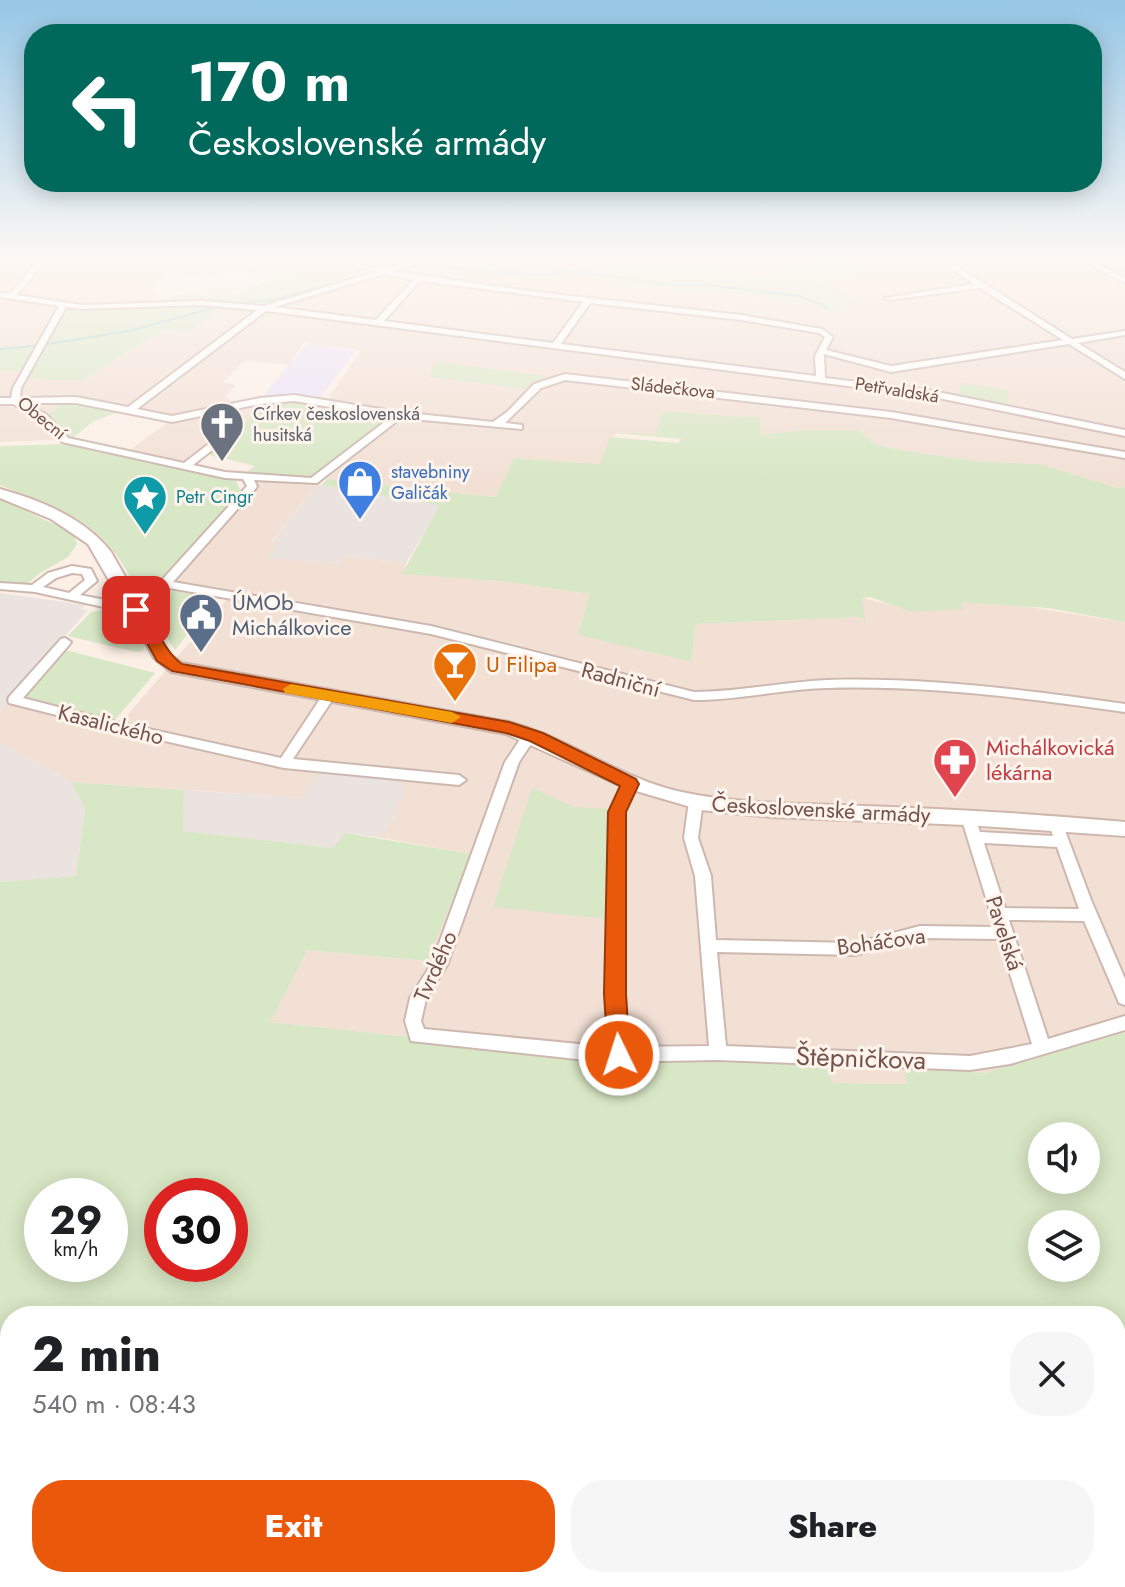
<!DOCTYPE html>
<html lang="en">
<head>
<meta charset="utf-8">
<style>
	:root { --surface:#fff; --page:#f6f6f6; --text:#202124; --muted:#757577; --accent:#ea580c }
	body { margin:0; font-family:Jost,sans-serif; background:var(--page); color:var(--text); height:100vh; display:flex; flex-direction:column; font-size:30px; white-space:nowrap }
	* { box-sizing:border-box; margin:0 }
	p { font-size:26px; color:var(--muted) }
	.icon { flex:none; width:44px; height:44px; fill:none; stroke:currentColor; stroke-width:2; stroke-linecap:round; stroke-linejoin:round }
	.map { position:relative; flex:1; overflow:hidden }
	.panel { position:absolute; left:0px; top:1306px; width:1126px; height:282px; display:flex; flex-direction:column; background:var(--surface); border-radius:32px 32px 0 0; box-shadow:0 4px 20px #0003 }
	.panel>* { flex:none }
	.banner { position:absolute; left:24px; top:24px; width:1078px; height:168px; border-radius:32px; box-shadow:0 4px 20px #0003; background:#00695c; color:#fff; overflow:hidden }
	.tools { position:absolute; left:1028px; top:1122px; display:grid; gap:16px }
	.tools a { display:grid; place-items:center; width:72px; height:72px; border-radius:50%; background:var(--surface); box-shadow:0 4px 20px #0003; font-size:40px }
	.speed { position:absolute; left:24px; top:1178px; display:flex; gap:16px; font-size:40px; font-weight:700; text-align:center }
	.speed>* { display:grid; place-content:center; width:104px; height:104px; border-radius:50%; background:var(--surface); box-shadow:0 4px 20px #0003; line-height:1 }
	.speed small { font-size:20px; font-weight:400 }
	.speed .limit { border:12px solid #d22; background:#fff; color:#111 }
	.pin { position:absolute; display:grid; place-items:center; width:68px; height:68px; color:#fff; margin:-34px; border-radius:16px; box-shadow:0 4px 12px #0006 }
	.me { position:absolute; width:88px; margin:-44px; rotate:356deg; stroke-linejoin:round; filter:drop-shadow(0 0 6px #0008) }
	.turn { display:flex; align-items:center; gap:28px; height:168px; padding:0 32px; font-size:36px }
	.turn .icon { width:104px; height:104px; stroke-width:2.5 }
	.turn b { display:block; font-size:56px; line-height:68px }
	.round { display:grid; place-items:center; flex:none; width:84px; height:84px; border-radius:32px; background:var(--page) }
	.head { display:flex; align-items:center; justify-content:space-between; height:136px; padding:0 32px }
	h1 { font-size:48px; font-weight:800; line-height:60px }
	.cta { display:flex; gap:16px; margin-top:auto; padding:16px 32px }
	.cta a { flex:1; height:92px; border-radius:32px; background:var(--accent); color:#fff; font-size:32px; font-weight:800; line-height:92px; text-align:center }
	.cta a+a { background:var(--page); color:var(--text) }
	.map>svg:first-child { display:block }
</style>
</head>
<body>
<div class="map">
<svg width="1125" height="1587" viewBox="0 0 1125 1587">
	<rect width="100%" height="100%" fill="#fbefe6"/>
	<!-- residential -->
	<path fill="#f2e0d5" d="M0,259h1125v228l-7,1 -80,-24 -64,-3 -73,-11 -26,-6 -17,-14h-57l-41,5v-16l-105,15h-40l-15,30 -86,-6 -17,39 -170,-18 78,-66 -77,-14 33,-49 -57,-7 -15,22 -43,-5 -23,22 13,3 -10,11 6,7 34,-7 4,4 -20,19 -63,43 -57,-12 40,-29 -95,-19 -15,23 11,14 -71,3v-71h24l3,8 54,2 83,-52 25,2 39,-24 37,-1 104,-35 -37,10 -109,-12 -13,9 -42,-5 -23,16 13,3 -9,11 -88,-1 -23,45 -38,1z
		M262,480l55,4 -45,57 6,2 -10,14 71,7 5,-8 62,7 -3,11 96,7 91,13 -12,41 113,27 5,-38 162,-7 6,4 -2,-23 47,11h54l-1,-7 41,1 122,19v410l-141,41 -80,-6 3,17 -75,-1 -8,-19 -209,-5 -345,-37 36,-72 121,11 44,-107 -94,-17 18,-21 -90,-21 -2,3 -232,-16 -71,-40v-33l5,-6 108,29 119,-139 -61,-11z"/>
	<!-- industrial -->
	<path fill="#ebe3df" d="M317,484l124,21 -35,58 -61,-7 -5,8 -73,-6 11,-15 -6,-1z
		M0,593l85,12 -3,4 6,1 -88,99z
		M0,742l71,40 14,27 -9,67 -76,6z
		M328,772l64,5 12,10 -9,29 -18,21 -32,-4 -11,15 -151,-17 1,-41 119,8 12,-20z"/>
	<!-- education -->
	<path fill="#ece2f7" d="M307,344l49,7 -36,46h-58z"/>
	<!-- green -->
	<path fill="#d8e7c5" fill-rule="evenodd" d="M829,259h27l17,11 -53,10 38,22 -27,9 -15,-5 -80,-13 -69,-3 -63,-10 6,-17 28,4 31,-4 43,3 42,12 27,-3 3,-11z
		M369,271l6,3 -110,32 -94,-4 1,-7 60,1 51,-21 48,6z
		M185,305l43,2 -39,24 -25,-2 -83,52 -54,-2 39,-72 34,2z
		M38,347l-14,24h-24v-23z
		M435,362l119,15 -27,12 -98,-12z
		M961,383l47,7 -1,20 -49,-12z
		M273,400l26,1 93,15 -84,63 -62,-6 9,-7 -50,-12z
		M65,401l56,10 -27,10 -23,18 -24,-24z
		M663,411l97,7v17l41,-5h57l17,14 26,6 73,11 65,3 79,24 7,-1v135l-77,-14 -86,-6 1,7 -51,3 -42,-15 -8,1 3,23 -7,-4 -162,7 -5,38 -113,-27 12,-41 -91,-13 -97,-7 38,-69 -118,-20 5,-6 169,18 18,-39 86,6 10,-27 68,6 3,-4 -66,-6 40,1z
		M66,444l170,37 6,13 -82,87 -30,-5c-33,-59 -72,-67 -130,-91v-39z
		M0,499l73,34 4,11 -9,13 -28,16 -13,11 -27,-1z
		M151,587l65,11 -41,52 -39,-61z
		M106,609c19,5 29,18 38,35l-1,7 -7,1 -68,-16 23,-24z
		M65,650l90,23 -42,49 -91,-24z
		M71,782l113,8 -1,41 150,17 12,-15 127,21 -45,107 -120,-11 -37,72 345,37 209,5 9,19 74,1 -4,-17 81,6 141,-41v531l-9,11v-258h-1106v177l-10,-38v-573l76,-6 9,-67zM1042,1136h44v44h-44zM42,1196h68v68h-68zM162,1196h68v68h-68zM1042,1224h44v44h-44z
		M532,788l42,19 38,2 -3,110 -116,-12z
		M32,1578h1080l-8,9h-1069z"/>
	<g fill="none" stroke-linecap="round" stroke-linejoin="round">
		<!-- stream -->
		<path stroke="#a3d4d3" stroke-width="2" d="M397,266l21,-7
			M396,272l21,-7 121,10 34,-4 104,14h30l94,11 27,12
			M307,298l81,-24
			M230,304l42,-4 97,-26
			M48,344l81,-13 91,-25
			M0,349l34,-3"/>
		<!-- street casing -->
		<g stroke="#cdb8b0" stroke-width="4">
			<path id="street" d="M39,259h8l-30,36 65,10 119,-4 63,5 111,-34 -38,-13c16,0 30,10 46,10 16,0 30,-10 46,-10l-36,12 143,21 205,23 81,14 11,8 -7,13 65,16 172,-26 -83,-52 -91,12 -4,-2 89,-14 -37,-25h8l4,3 42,-3 -3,2 -33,4 117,74 53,-8v4l-47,8 47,29v7l-56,-35 -178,28 -67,-18 1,24 108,13 192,39v6l-192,-39 -667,-86 -129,98 35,7 88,-18 34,-3 105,17 94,10 14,-10 27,-28 31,-10 326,38 234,40v6l-234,-40 -326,-38 -24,8 -36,35 17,2v4l-121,-11 -84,65 -63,-3 3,6 -1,2 -83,94 258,44 263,66c45,0 89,-10 133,-12 100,-3 200,10 298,24v8c-98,-14 -198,-27 -298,-24 -44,1 -88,12 -133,12l-263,-66 -273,-48 -39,2v-4l4,-1 39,-3 85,-94 -4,-7 -18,-1 -163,-36 -21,-23 -28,-15h-13v-6h11l2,-10 46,-82 -59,-9v-4l10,1zM384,274l29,6 -37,40 -101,-13zM420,281l163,21 -30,41 -169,-22zM590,303l151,17 78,13 6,4 -10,19 1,20 -255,-32zM201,305l56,5 -129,97 -52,-10 -56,1 1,-10 45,-81 16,2zM294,401l97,16 -80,61 -86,-6 -32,-7 37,-29v-4h-6l-40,31 -116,-25 -21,-23 -21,-12h50l96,19 88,-18z
				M1080,259h9l36,19v5z
				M72,566l19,3 6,12 -17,14 56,11 6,4 -6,4 -101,-22 -35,-3v-6l32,2 16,-12zM72,573l10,1 3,6 -16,13 -26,-6 13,-9z
				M65,638l6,4 -2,3 -46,53 89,23 169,37 43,-65 5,-1 6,4 -42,63 166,16 7,5 -7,5 -175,-17 -172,-39 -103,-26 -1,-3 1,-3 52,-58z
				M530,731l7,4 -18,27 -72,203 -21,34 -5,22 3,8 186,18 -3,-53 3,-182 15,-31 5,-2 7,5 -13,28 -1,182 4,53 82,-1 -14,-170 -11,-38 5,-37 7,-5 7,5 -5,37 13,38 5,64 139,3 65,-17 75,1 -34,-110 2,-4h10l7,19 73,4 -4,-12 2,-4h10l30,80 34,79v26l-6,-2 -2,-5 -33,-77 -75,-1 39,119 77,-23v14l-115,34 -40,6 -252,-10 -114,2 -193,-21 -6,-20 5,-23 22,-35 73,-201 20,-30zM984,843l73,4 22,62 -74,-1zM920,938l79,1 33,105 -62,12 -244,-10 -9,-94 138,3z"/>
		</g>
		<!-- secondary casing -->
		<g stroke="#d0b7ad" stroke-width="4">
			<path id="secondary" d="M0,489c40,11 85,29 111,63l59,103 12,8 327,59c59,16 109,55 168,69 61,14 125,12 187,15 87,3 174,8 261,16v14l-159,-11 -193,-8 -72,-7 -75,-22 -120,-54 -335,-62 -17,-14 -66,-114 -37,-25 -51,-21z"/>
		</g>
		<!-- street -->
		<use href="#street" fill="#fff" fill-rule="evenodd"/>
		<!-- secondary -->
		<use href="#secondary" fill="#fff" fill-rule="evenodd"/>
		<!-- rail -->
		<path stroke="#b0a5c3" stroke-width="6" stroke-dasharray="18 12" stroke-linecap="butt" d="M0,1517l10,39
			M16,1578l2,9"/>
	</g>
	<!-- sky -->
	<linearGradient id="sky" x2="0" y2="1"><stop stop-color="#96c7e6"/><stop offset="0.54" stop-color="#fdf8f4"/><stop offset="1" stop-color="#fdf8f4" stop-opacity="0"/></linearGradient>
	<rect width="1125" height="481" fill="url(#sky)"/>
	<!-- route -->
	<path fill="#ea580c" stroke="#983908" stroke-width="2" d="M136,605c16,7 25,45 46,59l327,58 34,11 93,46 3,5 -13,28v182l4,61 -3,7 -8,2 -8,-2 -3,-7 -4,-61 4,-182 12,-26 -90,-45 -24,-8 -334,-62 -15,-10 -29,-51z"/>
	<!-- slow -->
	<path fill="#f59e0b" d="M291,684l161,28 9,5 -9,6 -167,-30 -2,-4z"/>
	<!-- icons -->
	<defs>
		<g id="church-pin" transform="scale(2.3)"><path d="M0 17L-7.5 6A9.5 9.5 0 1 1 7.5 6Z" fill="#6b7280" stroke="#fef4ec"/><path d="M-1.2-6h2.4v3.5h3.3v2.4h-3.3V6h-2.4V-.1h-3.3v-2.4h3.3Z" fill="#fff"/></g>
		<g id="shop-pin" transform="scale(2.3)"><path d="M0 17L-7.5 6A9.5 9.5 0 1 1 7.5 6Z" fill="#3f7fe0" stroke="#fef4ec"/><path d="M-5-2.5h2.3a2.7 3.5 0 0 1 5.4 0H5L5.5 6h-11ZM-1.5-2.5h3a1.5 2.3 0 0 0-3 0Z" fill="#fff"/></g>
		<g id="sight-pin" transform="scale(2.3)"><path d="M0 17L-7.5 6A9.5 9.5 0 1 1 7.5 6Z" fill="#0f9aa8" stroke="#fef4ec"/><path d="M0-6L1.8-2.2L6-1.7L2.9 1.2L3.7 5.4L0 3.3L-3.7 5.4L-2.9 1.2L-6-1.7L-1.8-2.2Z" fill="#fff"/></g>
		<g id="civic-pin" transform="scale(2.3)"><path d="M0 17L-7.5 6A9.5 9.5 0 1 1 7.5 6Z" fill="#5c6f8a" stroke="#fef4ec"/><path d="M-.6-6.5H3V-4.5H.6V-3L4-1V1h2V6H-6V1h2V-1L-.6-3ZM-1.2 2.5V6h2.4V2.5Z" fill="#fff"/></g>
		<g id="bar-pin" transform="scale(2.3)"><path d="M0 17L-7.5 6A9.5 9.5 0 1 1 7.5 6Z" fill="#e8710a" stroke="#fef4ec"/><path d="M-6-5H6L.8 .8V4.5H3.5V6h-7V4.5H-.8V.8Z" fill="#fff"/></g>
		<g id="pharmacy-pin" transform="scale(2.3)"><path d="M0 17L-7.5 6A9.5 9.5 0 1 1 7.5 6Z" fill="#e0444e" stroke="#fef4ec"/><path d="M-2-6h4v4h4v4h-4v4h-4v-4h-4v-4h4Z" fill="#fff"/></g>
	</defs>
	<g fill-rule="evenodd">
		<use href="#church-pin" x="222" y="424"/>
		<use href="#shop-pin" x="360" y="482"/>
		<use href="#sight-pin" x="145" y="497"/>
		<use href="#civic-pin" x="201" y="615"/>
		<use href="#bar-pin" x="455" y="664"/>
		<use href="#pharmacy-pin" x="955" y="760"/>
	</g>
	<g text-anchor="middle" stroke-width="6" stroke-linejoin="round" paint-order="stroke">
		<!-- far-street labels -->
		<g font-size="18" fill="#72544d" stroke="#fef4ec">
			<text transform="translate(673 388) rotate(6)" y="6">Sládečkova</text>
			<text transform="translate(897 390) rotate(9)" y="6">Petřvaldská</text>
			<text transform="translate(42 418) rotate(39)" y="6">Obecní</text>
		</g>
		<!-- far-worship labels -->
		<g font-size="18" fill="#5b616d" stroke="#fef4ec" text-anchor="start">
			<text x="253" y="420">Církev československá<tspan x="253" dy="21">husitská</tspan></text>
		</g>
		<!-- far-shop labels -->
		<g font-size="18" fill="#366cbe" stroke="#fef4ec" text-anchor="start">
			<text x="391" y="478">stavebniny<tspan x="391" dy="21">Galičák</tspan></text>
		</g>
		<!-- far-culture labels -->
		<g font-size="18" fill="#0d838f" stroke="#fef4ec" text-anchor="start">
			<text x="176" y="503">Petr Cingr</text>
		</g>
		<!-- service labels -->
		<g font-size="22" fill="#4e5e75" stroke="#fef4ec" text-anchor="start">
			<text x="232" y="610">ÚMOb<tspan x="232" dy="25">Michálkovice</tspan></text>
		</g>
		<!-- food labels -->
		<g font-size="22" fill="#c56008" stroke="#fef4ec" text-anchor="start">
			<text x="486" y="672">U Filipa</text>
		</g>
		<!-- street labels -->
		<g font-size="22" fill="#72544d" stroke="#fef4ec">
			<text transform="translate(621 679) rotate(15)" y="8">Radniční</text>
			<text transform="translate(111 724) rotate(14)" y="8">Kasalického</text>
			<text transform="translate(821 809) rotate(3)" y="8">Československé armády</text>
			<text transform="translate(1005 933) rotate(72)" y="8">Pavelská</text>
			<text transform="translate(881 941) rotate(-8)" y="8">Boháčova</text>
			<text transform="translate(435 966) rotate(-66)" y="8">Tvrdého</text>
		</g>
		<!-- health labels -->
		<g font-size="22" fill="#be3a42" stroke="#fef4ec" text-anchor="start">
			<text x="986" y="755">Michálkovická<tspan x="986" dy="25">lékárna</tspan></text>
		</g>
		<!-- near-street labels -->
		<g font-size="26" fill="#72544d" stroke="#fef4ec">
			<text transform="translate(861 1058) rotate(2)" y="9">Štěpničkova</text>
		</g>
	</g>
</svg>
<div class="tools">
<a><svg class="icon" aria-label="sound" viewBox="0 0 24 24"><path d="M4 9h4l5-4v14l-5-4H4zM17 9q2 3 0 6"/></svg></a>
<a><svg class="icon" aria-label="layers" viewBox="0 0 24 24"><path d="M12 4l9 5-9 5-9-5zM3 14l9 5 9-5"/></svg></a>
</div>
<div class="speed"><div>29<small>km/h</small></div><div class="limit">30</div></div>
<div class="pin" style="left:136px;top:610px;background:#d93025"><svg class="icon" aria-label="arrive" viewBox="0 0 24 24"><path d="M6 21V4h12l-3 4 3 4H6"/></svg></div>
<svg class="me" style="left:619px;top:1055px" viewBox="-20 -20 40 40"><circle r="17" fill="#ea580c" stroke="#fff" stroke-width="3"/><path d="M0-11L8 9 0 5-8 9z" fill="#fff"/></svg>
<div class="banner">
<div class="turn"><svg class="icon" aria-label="left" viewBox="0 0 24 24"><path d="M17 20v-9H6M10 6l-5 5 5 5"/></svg><div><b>170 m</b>Československé armády</div></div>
</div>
<section class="panel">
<div class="head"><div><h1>2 min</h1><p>540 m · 08:43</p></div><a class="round"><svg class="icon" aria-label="close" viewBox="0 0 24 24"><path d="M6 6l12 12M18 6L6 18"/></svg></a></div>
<div class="cta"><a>Exit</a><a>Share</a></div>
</section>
</div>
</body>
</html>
